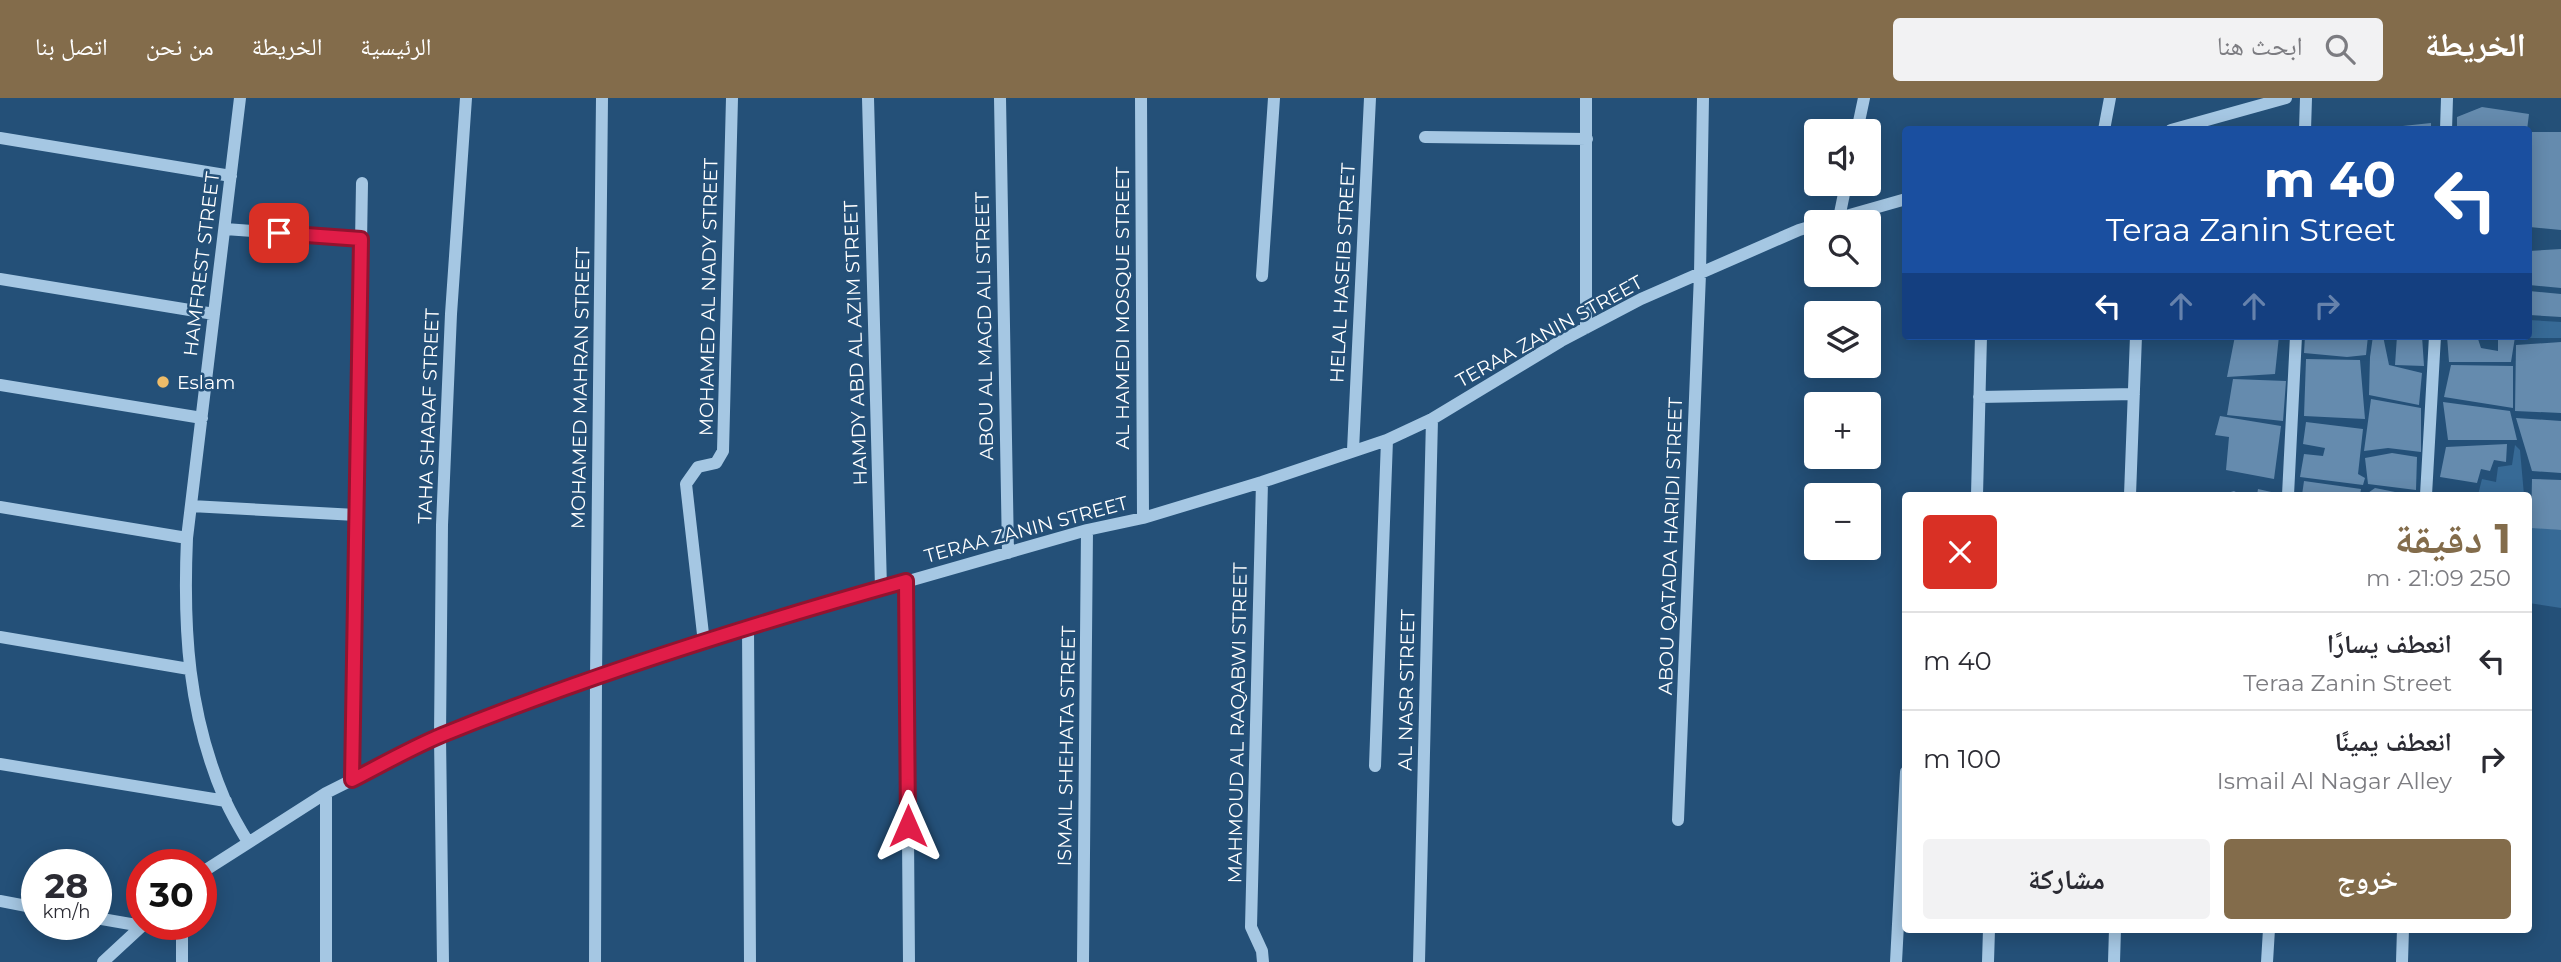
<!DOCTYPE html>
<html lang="ar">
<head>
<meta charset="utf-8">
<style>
	:root { --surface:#fff; --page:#f2f2f3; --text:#2b2b33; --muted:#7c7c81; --line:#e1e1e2; --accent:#836c4b }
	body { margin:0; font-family:Montserrat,"Noto Naskh Arabic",sans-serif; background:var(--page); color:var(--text); direction:rtl; height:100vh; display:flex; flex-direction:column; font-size:26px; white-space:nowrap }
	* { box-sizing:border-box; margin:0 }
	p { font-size:23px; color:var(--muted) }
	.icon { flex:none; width:38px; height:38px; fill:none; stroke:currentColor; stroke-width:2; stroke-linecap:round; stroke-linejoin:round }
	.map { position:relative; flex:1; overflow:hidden; direction:ltr }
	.details { position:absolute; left:1902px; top:394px; width:630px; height:441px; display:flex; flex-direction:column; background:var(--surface); border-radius:7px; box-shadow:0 4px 18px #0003; direction:rtl }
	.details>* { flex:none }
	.banner { position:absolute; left:1902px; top:28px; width:630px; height:214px; border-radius:7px; box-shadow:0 4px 18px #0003; direction:rtl; background:#1a4fa0; color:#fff; overflow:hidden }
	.buttons { position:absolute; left:1804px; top:21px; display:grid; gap:14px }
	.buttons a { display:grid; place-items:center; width:77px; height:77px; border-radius:7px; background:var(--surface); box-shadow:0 4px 18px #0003; font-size:35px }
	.speed { position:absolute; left:21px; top:751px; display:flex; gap:14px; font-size:35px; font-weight:700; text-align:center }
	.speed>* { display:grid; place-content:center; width:91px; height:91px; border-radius:50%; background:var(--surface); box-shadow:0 4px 18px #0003; line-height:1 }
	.speed small { font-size:18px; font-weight:400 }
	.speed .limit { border:10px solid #d22; background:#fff; color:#111 }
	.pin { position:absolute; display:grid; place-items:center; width:60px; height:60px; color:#fff; margin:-30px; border-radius:14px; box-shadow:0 4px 10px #0006 }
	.me { position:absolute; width:77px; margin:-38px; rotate:0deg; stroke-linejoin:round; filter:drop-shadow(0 0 5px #0008) }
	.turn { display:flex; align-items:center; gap:24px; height:147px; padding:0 21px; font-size:32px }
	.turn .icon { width:91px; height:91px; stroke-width:2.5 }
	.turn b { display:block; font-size:49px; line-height:60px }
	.lanes { display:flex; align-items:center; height:66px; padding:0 21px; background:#0003; justify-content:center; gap:35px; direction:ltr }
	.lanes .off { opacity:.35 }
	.round { display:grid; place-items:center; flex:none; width:74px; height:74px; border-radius:7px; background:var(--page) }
	.headline { display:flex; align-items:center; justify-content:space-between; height:119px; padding:0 21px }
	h1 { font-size:42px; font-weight:700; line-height:52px; color:var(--accent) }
	.primary-button { display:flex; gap:14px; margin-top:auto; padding:14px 21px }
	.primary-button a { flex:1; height:80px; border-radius:7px; background:var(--accent); color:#fff; font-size:28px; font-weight:700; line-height:80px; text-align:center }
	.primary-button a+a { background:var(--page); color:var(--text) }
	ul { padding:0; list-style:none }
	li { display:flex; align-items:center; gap:21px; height:98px; padding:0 21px; border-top:2px solid var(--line) }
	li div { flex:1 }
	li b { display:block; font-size:26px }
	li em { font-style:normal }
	header { display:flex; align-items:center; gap:42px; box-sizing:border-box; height:98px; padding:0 35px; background:var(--accent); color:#fff }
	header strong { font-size:33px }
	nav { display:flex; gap:38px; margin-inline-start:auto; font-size:24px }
	.search { width:490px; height:63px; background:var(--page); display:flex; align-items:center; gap:18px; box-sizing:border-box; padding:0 24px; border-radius:7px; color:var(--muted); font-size:26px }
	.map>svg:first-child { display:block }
</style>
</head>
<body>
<header>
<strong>الخريطة</strong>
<div class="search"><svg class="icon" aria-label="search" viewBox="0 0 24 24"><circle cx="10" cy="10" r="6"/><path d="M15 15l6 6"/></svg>ابحث هنا</div>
<nav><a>الرئيسية</a><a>الخريطة</a><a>من نحن</a><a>اتصل بنا</a></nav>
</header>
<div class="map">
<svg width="2561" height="864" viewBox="0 0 2561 864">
	<rect width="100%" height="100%" fill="#245078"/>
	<!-- green -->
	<path fill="#376a96" d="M2529,222l32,2v16h-41v-2h9z
		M2515,347l5,5 4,45h-46l4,-16 14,3 2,-15 14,-2z
		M2529,428l32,4v78l-32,-5z"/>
	<!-- building -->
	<path fill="#658bae" d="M2482,9l47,7 -2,16 -70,-2v-11z
		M2431,25v7h-47v-2z
		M2532,34h29v98l-31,-3z
		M2561,151v39l-32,-3v-34z
		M2529,193l32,3v23l-32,-2z
		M2235,238h44l-4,38 -48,3z
		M2305,238h63l-2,19 -19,2 -43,-4z
		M2373,238h10l6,29 33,8 -3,32 -50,-10 1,-38z
		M2397,238h25l2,30 -29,-1z
		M2447,238h30l4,12 17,3v-15l17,1 -4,25h-62z
		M2561,244v71l-46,-2 1,-66z
		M2306,261l54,1 5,59 -61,-3z
		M2451,267l62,1v42l-69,-11z
		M2233,281l53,2 -3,40 -56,-6z
		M2371,301l50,9v44l-33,-4 -24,3z
		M2443,304l67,9 7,29h-69z
		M2220,318l61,10 -7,53 -48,-9 3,-33 -14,-2z
		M2516,320l45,3v52l-29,-2z
		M2306,324l57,7 -5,45 7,4 -2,7 -63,-8 4,-23 19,2 2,-8 -22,-4z
		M2507,346l-1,18 -12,-2 -4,11 -9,-2 -4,14 -37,-6 6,-30z
		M2392,355l25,4 -1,33 -48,-6 -3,-26z
		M2532,381l29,1v50l-30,-2z
		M2304,383l57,8 -1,6h-58z
		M2375,390l30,6v1h-40z
		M2258,391l22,5v1h-23z
		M2234,393l7,4h-20z"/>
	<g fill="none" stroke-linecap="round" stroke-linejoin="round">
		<!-- minor -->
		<path stroke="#a5c7e3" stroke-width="12" d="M240,0l-53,440c-4,92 1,176 38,262 7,15 15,29 23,42
			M868,0l13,490
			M1000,0l8,455
			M1141,0l2,420
			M2104,32l6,-32
			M2171,32l115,-32
			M2305,32l1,-32
			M2446,32l1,-32
			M1857,33l7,-33
			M1425,39l162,2
			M0,40l231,38
			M1839,120l7,-34
			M1825,124l81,-23
			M225,131l136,10
			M1262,178l12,-178
			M0,181l214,35
			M1586,230v-230
			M0,287l202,33
			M1979,299l155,-3
			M1353,352l17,-352
			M1262,384l-11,445 11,24 1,11
			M1977,397l4,-159
			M2130,397l6,-159
			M2288,397l8,-159
			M2426,397l9,-159
			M191,408l165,9
			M0,409l187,31
			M906,483l3,381
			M748,529l2,335
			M0,539l189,32
			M704,545l-18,-159 12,-17 18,-4 7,-12 9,-353
			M0,666l226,37
			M1375,668l12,-326
			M352,682l10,-597
			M326,695v169
			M1678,722l22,-546 3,-176
			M201,775l125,-80 114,-57 156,-58 152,-51 339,-97 56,-12 119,-36 125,-42 45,-21 129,-78 80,-42 158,-69 17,-5
			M0,803l37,7
			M96,820l46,8
			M182,826v38
			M103,864l41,-38
			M443,864l-3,-226 2,-211 9,-211 15,-216
			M595,864l1,-284 6,-580
			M1083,864l4,-432
			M1419,864l13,-543
			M1896,864l10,-190
			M1988,864l1,-33
			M2114,864l1,-33
			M2267,864l2,-33
			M2402,864l1,-33"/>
	</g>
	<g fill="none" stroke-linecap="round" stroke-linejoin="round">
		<!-- route casing -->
		<g stroke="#92132f" stroke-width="18">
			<path id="route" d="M279,135l82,6 -9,541c29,-15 59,-32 90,-45 150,-61 307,-110 464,-154l2,245"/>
		</g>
		<!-- route -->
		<use href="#route" stroke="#e11d48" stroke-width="12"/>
	</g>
	<!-- markers -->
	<circle fill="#eebc69" stroke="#245078" stroke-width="2.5" cx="163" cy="284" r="7"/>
	<g text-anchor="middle" stroke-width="5" stroke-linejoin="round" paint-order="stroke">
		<!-- street labels -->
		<g font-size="19" fill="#fff" stroke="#245078">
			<text transform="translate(201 166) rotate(-83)" y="7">HAMFREST STREET</text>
			<text transform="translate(1342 175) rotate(-87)" y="7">HELAL HASEIB STREET</text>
			<text transform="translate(708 199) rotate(-89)" y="7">MOHAMED AL NADY STREET</text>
			<text transform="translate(1122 210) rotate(-90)" y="7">AL HAMEDI MOSQUE STREET</text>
			<text transform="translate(984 228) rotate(-91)" y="7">ABOU AL MAGD ALI STREET</text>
			<text transform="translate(1549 233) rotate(-29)" y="7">TERAA ZANIN STREET</text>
			<text transform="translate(855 245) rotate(-92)" y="7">HAMDY ABD AL AZIM STREET</text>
			<text transform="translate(580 290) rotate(-89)" y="7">MOHAMED MAHRAN STREET</text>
			<text transform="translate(428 318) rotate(-88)" y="7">TAHA SHARAF STREET</text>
			<text transform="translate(1026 431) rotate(-15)" y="7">TERAA ZANIN STREET</text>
			<text transform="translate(1670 448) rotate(-88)" y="7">ABOU QATADA HARIDI STREET</text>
			<text transform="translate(1406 592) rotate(-89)" y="7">AL NASR STREET</text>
			<text transform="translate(1237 625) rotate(-89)" y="7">MAHMOUD AL RAQABWI STREET</text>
			<text transform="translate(1066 648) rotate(-89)" y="7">ISMAIL SHEHATA STREET</text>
		</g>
		<!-- poi labels -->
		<g font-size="19" fill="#fff" stroke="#245078" text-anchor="start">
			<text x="177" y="291">Eslam</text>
		</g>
	</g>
</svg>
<div class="buttons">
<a><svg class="icon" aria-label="sound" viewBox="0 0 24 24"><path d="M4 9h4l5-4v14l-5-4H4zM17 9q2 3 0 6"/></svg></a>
<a><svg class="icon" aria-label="search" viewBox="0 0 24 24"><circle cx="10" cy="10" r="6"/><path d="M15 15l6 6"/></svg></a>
<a><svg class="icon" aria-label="layers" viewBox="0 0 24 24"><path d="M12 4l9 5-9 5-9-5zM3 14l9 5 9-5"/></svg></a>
<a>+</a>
<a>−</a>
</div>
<div class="speed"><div>28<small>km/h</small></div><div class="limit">30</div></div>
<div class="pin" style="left:279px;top:135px;background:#d93025"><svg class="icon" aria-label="arrive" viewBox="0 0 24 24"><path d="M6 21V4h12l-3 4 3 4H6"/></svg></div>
<svg class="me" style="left:908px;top:728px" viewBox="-20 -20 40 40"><path d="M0-17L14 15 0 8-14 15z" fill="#e11d48" stroke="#fff" stroke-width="4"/></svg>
<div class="banner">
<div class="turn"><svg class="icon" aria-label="left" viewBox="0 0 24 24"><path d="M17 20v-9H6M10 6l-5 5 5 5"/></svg><div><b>40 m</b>Teraa Zanin Street</div></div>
<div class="lanes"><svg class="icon" aria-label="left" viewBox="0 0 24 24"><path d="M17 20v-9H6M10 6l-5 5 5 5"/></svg><svg class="icon off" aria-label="ahead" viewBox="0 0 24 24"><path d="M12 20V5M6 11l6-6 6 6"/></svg><svg class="icon off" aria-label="ahead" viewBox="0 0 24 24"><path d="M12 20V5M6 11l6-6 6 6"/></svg><svg class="icon off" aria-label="right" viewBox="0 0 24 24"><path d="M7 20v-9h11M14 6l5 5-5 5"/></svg></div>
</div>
<section class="details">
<div class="headline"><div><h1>1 دقيقة</h1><p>250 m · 21:09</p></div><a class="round" style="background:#d93025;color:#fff"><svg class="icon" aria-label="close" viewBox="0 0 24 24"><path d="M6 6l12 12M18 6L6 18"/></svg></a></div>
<ul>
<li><svg class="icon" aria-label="left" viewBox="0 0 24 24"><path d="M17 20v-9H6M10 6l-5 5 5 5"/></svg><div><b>انعطف يسارًا</b><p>Teraa Zanin Street</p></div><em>40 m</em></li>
<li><svg class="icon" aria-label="right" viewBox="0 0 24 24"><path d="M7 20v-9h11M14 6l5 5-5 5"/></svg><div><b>انعطف يمينًا</b><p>Ismail Al Nagar Alley</p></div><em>100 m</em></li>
</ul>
<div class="primary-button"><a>خروج</a><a>مشاركة</a></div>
</section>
</div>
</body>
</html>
